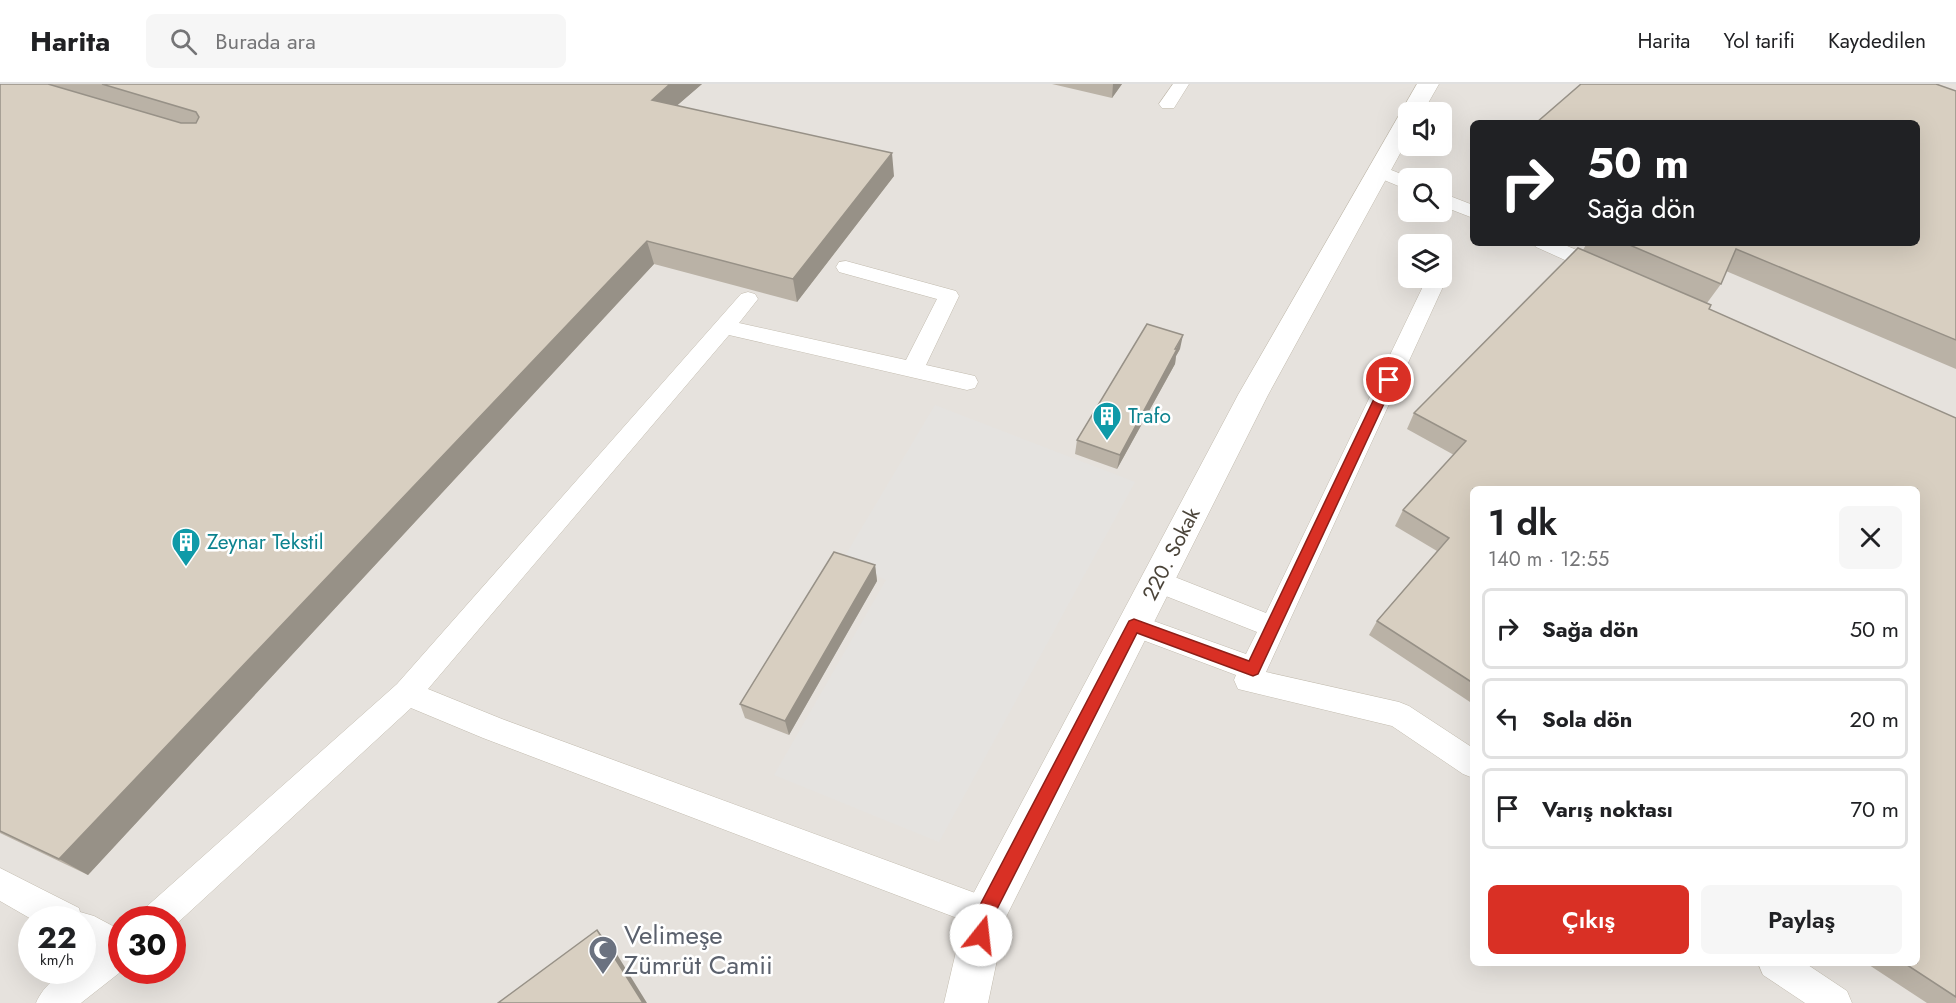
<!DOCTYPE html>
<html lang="tr">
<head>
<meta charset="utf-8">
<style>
	:root { --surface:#fff; --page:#f6f6f6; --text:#202124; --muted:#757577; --line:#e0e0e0; --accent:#d93025 }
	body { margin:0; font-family:Jost,sans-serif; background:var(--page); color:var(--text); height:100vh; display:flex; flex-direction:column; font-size:22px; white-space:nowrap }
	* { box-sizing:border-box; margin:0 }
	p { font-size:20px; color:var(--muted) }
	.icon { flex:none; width:33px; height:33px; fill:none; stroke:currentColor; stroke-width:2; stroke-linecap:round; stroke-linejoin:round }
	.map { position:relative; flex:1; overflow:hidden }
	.side { position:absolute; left:1470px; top:402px; width:450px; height:480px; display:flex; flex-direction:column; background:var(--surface); border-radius:9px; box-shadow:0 6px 24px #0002 }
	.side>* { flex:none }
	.banner { position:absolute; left:1470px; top:36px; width:450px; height:126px; border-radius:9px; box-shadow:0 6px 24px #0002; background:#202124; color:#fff; overflow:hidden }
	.buttons { position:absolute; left:1398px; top:18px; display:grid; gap:12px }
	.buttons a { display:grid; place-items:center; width:54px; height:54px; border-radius:9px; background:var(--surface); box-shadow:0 6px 24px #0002; font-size:30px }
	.speed { position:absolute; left:18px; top:822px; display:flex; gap:12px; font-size:30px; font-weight:700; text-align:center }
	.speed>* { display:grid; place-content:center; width:78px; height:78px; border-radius:50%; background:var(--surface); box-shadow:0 6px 24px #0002; line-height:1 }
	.speed small { font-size:15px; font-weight:400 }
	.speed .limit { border:9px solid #d22; background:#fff; color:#111 }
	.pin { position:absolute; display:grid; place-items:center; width:51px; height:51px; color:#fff; margin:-26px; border:3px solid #fff; border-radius:50%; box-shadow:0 2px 6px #0007 }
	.me { position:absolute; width:66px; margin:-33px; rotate:16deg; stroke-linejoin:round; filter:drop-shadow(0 0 4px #0008) }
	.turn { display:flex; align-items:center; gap:21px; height:126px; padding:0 18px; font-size:27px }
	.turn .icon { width:78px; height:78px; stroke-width:2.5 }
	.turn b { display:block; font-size:42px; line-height:51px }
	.round { display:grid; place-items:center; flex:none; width:63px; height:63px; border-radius:9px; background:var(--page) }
	.head { display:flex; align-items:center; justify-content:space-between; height:102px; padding:0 18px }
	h1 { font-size:36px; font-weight:600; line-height:45px }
	.action { display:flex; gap:12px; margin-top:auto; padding:12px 18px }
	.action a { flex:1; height:69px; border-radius:9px; background:var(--accent); color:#fff; font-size:24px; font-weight:600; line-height:69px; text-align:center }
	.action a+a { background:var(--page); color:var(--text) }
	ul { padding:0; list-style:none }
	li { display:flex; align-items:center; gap:18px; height:81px; margin:0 12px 9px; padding:0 6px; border:3px solid var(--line); border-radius:9px }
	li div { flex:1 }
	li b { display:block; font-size:22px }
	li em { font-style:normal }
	header { display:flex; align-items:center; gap:36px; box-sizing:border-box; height:84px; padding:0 30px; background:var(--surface); border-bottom:2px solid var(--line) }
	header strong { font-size:28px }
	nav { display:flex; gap:33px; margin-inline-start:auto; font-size:21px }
	.search { width:420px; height:54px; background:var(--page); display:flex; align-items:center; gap:15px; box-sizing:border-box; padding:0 21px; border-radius:9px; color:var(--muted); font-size:22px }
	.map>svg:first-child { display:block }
</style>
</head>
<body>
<header>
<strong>Harita</strong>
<div class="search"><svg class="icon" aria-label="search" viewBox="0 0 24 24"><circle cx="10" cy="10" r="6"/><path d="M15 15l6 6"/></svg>Burada ara</div>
<nav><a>Harita</a><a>Yol tarifi</a><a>Kaydedilen</a></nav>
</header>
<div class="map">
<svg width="1956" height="919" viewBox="0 0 1956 919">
	<rect width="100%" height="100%" fill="#f6f3ec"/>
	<!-- industrial -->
	<path fill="#e6e2dd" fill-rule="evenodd" d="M0,0h1956v919h-1956zM1408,28h34v34h-34zM1473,39h444v120h-444zM1408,94h34v34h-34zM1408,160h34v34h-34zM1473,405h444v474h-444zM32,836h50v50h-50zM122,836h50v50h-50z"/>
	<!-- parking -->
	<path fill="#e5e3e0" d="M935,321l200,77 -196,360 -165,-67 112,-195 -44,-19z"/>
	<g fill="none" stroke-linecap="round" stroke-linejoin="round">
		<!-- lane casing -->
		<g stroke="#c2bbae" stroke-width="1">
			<path id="lane" d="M1173,0h16l-15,24h-12l-3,-4z
				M1379,81l32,13h-3v12l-36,-15 -2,-4 2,-4z
				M1442,109l31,12v13l-31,-12z
				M1533,159h27l50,21 3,5 -3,5 -7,1 -7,-1 -60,-27z
				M846,177l110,30 3,5 -33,69 49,11 3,6 -3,6 -8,2 -238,-55 -301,354 74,30 484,178 11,5 5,11 -5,11 -11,5 -503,-191 -72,-30 -239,220v-8h-31l4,-12 252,-224 344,-390 7,-2 7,2 3,5 -19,24 167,37 31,-61 -98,-27 -3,-5 3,-5z
				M1442,189l5,5 -181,394 133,30 10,4 64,42v30l-10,-4 -71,-48 -154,-37 -4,-9 2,-5 -112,-42 -4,-8 4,-8 10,-3 112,40 11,-22 -109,-43 -4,-8 4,-8 9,-3 109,43 161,-335h15z
				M0,784l79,40 1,4 14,4 28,15v39h1l-42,33h-45c8,-19 26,-33 46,-33v-10l12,-8 -12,-6v-26h-49l-33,-19z
				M1758,879h47l42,28 5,12h-47l-42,-28z"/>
		</g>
		<!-- street casing -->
		<g stroke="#c2bbae" stroke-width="1">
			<path id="street" d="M1417,0h22l-16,28h-15v27l-140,256 -262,522 -18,86h-44l21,-90 6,-15 267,-503z"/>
		</g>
		<!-- lane -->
		<use href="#lane" fill="#fff" fill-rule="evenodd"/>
		<!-- street -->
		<use href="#street" fill="#fff" fill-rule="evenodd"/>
	</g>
	<!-- wall -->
	<path fill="#bab2a6" d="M0,0h702l-25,21 217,71 -97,126 -143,-38 -566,611 -88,-42z
		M1052,0h70l-10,14z
		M1956,7v278l-230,-98 -5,13 -14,19 2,6 247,109v585h-29l-61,-40h51l-444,-474v215l-104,-69 8,-14 60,-70 -42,-25 8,-16 51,-55 -47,-26 7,-16 169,-163 4,-7h330z
		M1180,265l-4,7 -1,8 -58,105 -42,-15 2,-14z
		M875,481l2,16 -88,154 -44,-17 -5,-14z"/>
	<!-- shaded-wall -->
	<path fill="#979187" d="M670,0h32l-44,38 -6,-22z
		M1113,0h9l-10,14z
		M892,69l2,23 -97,126 -4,-23z
		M647,157l7,23 -566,611 -29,-16z
		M1183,251l-3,14 -4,7 -1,8 -58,105 3,-14z
		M875,481l2,16 -88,154 -4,-14z
		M597,846l16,18 34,55h-4z"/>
	<!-- building -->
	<path fill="#d8cfc1" stroke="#979187" stroke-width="1.5" d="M0,0h48l133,39h15l3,-6 -3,-5 -94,-28h568l-18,16 240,53 -99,126 -146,-38 -588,618 -59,-28z
		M1581,0h355l20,7v249l-220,-91 -15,35 -96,-41h292v-120h-381z
		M1578,164l133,57 -2,4 247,109v579l-52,-34h13v-474h-444v194l-96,-62 72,-83 -46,-28 63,-69 -52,-28z
		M1147,240l36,11 -8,14h2l-57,106 -43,-15z
		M834,468l41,13 -90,156 -45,-17z
		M597,846l46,73h-145z"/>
	<!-- route -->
	<path fill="#d93025" stroke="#8d1f18" stroke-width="1.5" d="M1389,292l6,4 -137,294 -5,2 -116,-43 -143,282 -7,27 -6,2 -7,-2 -2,-7 7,-28 150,-286 5,-2 115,42 134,-281z"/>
	<!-- icons -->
	<defs>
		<g id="building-pin" transform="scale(1.5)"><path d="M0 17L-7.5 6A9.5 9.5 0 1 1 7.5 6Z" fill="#0f9aa8" stroke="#fff"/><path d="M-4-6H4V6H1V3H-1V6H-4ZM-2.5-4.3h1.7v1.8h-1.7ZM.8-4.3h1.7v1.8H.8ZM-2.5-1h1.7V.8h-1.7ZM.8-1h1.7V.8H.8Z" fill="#fff"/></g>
		<g id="mosque-pin" transform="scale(1.5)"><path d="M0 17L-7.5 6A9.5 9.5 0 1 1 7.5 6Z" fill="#6b7280" stroke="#fff"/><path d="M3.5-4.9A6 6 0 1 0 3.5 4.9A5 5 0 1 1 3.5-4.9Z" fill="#fff"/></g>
	</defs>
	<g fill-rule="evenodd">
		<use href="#building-pin" x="1107" y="332"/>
		<use href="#building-pin" x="186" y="458"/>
		<use href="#mosque-pin" x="603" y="866"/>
	</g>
	<g text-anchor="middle" stroke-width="5" stroke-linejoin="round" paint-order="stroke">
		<!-- culture labels -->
		<g font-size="21" fill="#0d838f" stroke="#fff" text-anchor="start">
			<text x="1128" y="339">Trafo</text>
			<text x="207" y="465">Zeynar Tekstil</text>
		</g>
		<!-- street labels -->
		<g font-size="21" fill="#4b4439" stroke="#fff">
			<text transform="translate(1171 470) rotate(-63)" y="7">220. Sokak</text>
		</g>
		<!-- near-worship labels -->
		<g font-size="26" fill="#5b616d" stroke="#fff" text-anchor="start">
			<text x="624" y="860">Velimeşe<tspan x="624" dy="30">Zümrüt Camii</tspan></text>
		</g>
	</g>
</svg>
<div class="buttons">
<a><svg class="icon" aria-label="sound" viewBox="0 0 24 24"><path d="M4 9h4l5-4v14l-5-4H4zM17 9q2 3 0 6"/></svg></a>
<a><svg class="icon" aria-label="search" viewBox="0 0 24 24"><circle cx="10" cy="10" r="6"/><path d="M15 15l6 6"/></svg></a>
<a><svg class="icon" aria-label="layers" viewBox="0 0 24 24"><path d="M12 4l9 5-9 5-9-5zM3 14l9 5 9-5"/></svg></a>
</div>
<div class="speed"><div>22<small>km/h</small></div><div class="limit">30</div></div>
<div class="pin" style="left:1389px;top:296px;background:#d93025"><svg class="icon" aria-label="arrive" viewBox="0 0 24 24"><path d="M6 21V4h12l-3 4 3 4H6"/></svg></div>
<svg class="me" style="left:981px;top:851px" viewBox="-20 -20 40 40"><circle r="19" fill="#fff"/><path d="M0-13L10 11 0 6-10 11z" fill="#d93025"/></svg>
<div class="banner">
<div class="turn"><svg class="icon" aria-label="right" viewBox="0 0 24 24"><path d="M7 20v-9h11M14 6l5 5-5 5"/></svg><div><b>50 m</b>Sağa dön</div></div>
</div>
<section class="side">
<div class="head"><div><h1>1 dk</h1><p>140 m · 12:55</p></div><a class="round"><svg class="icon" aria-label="close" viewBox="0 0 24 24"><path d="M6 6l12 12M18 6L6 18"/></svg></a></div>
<ul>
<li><svg class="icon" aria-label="right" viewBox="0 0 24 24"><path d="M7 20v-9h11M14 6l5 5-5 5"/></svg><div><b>Sağa dön</b></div><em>50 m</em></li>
<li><svg class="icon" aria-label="left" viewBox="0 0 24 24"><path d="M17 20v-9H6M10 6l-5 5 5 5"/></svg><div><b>Sola dön</b></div><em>20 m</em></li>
<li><svg class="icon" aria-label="arrive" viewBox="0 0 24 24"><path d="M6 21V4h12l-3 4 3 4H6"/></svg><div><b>Varış noktası</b></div><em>70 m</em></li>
</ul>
<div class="action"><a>Çıkış</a><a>Paylaş</a></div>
</section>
</div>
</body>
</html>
